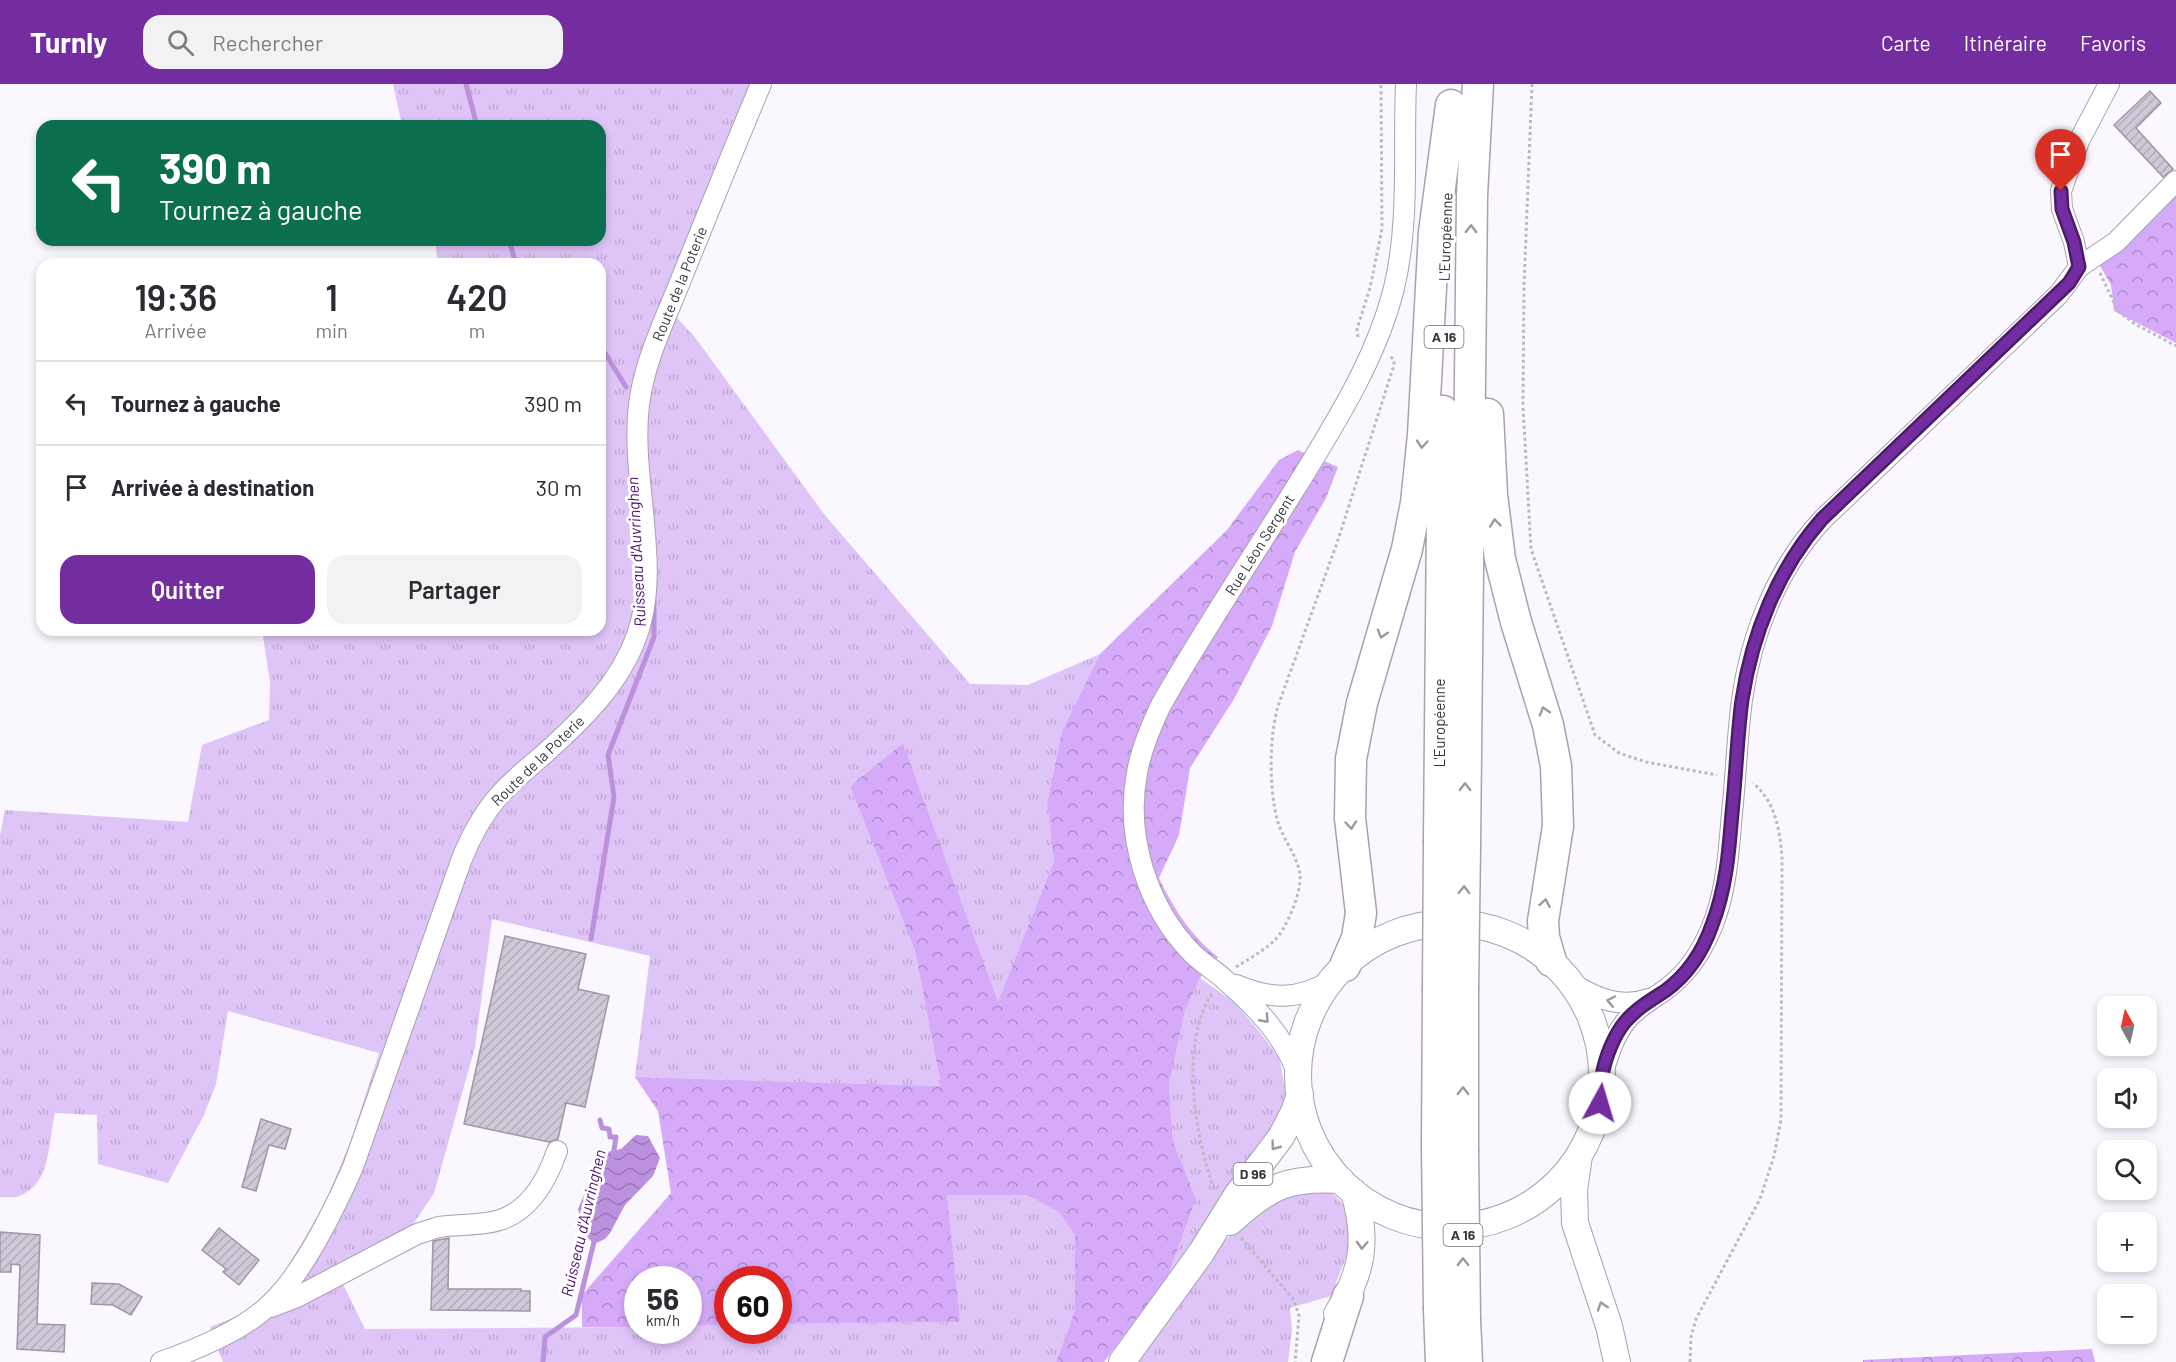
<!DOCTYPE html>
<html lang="fr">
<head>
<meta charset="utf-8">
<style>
	:root { --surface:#fff; --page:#f2f2f3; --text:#2b2b33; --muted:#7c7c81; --line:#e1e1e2; --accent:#742da1 }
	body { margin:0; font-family:Barlow,sans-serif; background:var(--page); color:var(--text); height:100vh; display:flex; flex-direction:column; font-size:22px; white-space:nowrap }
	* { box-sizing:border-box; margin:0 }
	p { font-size:20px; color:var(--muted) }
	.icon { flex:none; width:33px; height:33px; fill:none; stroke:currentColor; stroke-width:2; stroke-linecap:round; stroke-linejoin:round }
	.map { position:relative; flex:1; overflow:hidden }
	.drawer { position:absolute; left:36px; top:174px; width:570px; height:378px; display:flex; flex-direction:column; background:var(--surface); border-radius:18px; box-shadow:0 3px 9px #0003 }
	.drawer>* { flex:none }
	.guide { position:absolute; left:36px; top:36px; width:570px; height:126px; border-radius:18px; box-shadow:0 3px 9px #0003; background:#0b6e4f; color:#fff; overflow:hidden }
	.needle { width:39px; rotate:352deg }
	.buttons { position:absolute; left:2097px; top:912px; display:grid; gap:12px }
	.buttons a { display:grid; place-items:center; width:60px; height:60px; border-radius:12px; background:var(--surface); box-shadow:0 3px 9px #0003; font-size:30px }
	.speed { position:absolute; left:624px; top:1182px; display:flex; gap:12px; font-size:30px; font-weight:700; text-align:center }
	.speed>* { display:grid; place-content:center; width:78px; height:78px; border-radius:50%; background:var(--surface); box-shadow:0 3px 9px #0003; line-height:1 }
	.speed small { font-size:15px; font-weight:400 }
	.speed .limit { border:9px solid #d22; background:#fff; color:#111 }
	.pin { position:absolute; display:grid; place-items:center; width:51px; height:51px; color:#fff; margin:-62px -26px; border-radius:50% 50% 50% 0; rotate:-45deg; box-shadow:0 0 6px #0007 }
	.pin .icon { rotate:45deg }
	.me { position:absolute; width:66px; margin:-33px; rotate:6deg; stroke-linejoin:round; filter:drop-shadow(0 0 4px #0008) }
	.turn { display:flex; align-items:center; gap:21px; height:126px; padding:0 24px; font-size:27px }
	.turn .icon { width:78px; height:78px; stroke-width:2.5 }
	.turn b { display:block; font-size:42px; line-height:51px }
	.eta { display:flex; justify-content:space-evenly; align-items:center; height:102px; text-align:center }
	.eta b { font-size:36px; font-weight:600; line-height:42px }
	.primary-button { display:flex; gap:12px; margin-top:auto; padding:12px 24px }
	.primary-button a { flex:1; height:69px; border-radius:18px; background:var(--accent); color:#fff; font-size:24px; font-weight:600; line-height:69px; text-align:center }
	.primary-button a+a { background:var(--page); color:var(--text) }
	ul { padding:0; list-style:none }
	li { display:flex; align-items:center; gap:18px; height:84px; padding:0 24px; border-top:2px solid var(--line) }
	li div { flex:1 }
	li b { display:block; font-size:22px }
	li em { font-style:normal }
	header { display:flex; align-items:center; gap:36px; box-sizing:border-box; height:84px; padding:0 30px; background:var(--accent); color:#fff }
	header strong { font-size:28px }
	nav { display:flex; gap:33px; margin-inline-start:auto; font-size:21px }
	.search { width:420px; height:54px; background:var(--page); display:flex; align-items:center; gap:15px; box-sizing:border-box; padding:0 21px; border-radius:18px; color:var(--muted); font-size:22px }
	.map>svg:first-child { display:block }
</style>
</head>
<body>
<header>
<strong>Turnly</strong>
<div class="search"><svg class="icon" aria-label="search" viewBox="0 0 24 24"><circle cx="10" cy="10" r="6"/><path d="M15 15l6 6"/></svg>Rechercher</div>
<nav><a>Carte</a><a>Itinéraire</a><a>Favoris</a></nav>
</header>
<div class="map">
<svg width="2176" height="1278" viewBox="0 0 2176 1278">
	<defs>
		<pattern id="grass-tufts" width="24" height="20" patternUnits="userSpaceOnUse" patternTransform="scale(1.5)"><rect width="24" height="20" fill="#dfc4f7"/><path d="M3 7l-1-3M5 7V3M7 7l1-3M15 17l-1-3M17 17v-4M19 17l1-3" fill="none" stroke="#c0a9d5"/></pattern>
		<pattern id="forest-crowns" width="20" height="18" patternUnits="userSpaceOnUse" patternTransform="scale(1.5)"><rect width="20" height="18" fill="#d5aaf9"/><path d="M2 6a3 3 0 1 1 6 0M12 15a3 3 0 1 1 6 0" fill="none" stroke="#ae8bcb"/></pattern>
		<pattern id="water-waves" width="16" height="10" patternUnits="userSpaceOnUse" patternTransform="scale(1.5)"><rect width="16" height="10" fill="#bb91de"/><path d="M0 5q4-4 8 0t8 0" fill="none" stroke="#9977b5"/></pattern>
		<pattern id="building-hatch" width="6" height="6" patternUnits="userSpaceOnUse" patternTransform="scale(1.5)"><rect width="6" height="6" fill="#d0c8d7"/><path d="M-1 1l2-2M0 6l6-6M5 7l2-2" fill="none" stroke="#b3acb9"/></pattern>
	</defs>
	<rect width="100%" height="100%" fill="#faf7fe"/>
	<!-- grass -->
	<path fill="url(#grass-tufts)" d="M393,0h377l-94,233 18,19 130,178 146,170 58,1 72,-31 -38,77 -15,72 7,58 -56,142 -95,-260 -53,43 65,165 26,135 -306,-9 15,-121 -158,-37 -17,128 -41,146 -34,51 -61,32 26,53 272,-2 1,3h50l1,-4 38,-1 1,5h50l1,-6 180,-2 -12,-127h82l31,17 15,23v75l-19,52h-833l-13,-35 18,-7 32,-16 27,-36 36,-61 27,-64 29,-90 -151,-42 -12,73 -12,31 -36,68 -70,-19 -1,-49 -42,-2c-7,28 -3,71 -36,83 -5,2 -13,1 -19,1v-362l5,-25 183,12 14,-77 67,-25 1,-38 -8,-52h338v-366h-162l-3,-24h165v-114h-198z
		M1200,894l34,24 25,29 20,27 7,34 -8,27 -86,127 -11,11 -14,22 29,-80 -23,-58 -4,-56 16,-74z
		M1328,1104l17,19 6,37 -20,52 -41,12 2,21 -4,33h-152l27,-33 62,-88 32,-31 35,-19z"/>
	<!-- forest -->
	<path fill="url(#forest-crowns)" d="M2176,103v156l-62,-32 -3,-26 -12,-21z
		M1298,366l40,17 -12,31 -31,54 -23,74 -38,73 -44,69 -11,67 -20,43c15,31 32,58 59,79l-18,21 -15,33 -16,74 4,56 23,58 -29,80 -63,83h-48l19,-52v-75l-16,-23 -31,-17h-81l13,127 -181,2 -1,-44h-50l-1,45 -38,1 -1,-46h-50l-1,47h-55v-32l89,-102 -13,-82 -23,-34 306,9 -26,-135 -65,-165 53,-43 95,259 56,-141 -7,-58 15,-72 38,-77 127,-124 52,-70z
		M2092,1265l3,13h-232v-2z"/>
	<!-- water -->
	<path fill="url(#water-waves)" d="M636,1051l12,1 12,22 -7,18 -28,29 -15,28 -5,6 -11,5 -8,-8 -8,-27 7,-16 19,-25 3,-16 14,-3z"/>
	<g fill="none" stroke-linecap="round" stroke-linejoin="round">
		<!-- stream -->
		<path stroke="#bb91de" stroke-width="5" d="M466,0l11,42
			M509,156l7,24
			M600,261l26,42
			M591,855l23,-142 -6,-42 46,-118v-37
			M600,1036l2,8 7,1 1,8h6l-3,19
			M543,1278l2,-25 31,-22 19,-77"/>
	</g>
	<!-- building -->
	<path fill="url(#building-hatch)" stroke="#9e97a5" stroke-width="1.5" d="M2150,7l11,12 -25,25 37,41 -10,8 -49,-52z
		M505,852l81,18 -8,35 31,7 -24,111 -19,-4 -8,36 -9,3 -85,-18z
		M261,1035l30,10 -6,20 -16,-4 -13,46 -14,-4z
		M219,1144l40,32 -20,25 -16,-13 3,-3 -24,-19z
		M0,1148l40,3 -3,89 28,1 -1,27 -47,-3 3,-84 -9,-1v8h-11z
		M449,1154l-1,51h73v2h9v20l-99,-1 2,-69z
		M92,1199l27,1 23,13 -11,18 -18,-10 -22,-1z"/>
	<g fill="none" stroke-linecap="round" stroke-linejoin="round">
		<!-- minor casing -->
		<g stroke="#a9a1b0" stroke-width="22">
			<path id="minor" d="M2079,183l-5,-25 -12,-33 -1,-18 18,-50 30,-57
				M1571,899c25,15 49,26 78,16
				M1236,901c36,15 61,15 95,-4
				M1298,991c-14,-40 -43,-69 -74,-96 -10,-9 -22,-16 -32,-26 -45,-46 -67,-117 -55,-180 4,-24 14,-47 24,-68 44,-78 95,-153 142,-229 36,-59 74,-120 91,-188 16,-67 9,-136 12,-204
				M1602,991c6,-18 11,-38 24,-54 10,-13 25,-21 39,-31 25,-18 41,-45 51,-74 11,-33 13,-68 16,-103 4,-37 5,-76 10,-113 9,-65 35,-132 81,-181l236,-225 20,-27 37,-25 60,-61
				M271,1223l26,-10 120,-63c7,-2 15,-5 22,-7 20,-3 42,-1 61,-7 31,-10 47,-40 57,-69
				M161,1278c34,-12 79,-30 106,-55 34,-30 67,-97 86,-140l108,-306c9,-23 20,-44 36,-63 13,-16 30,-29 46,-43 38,-34 77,-71 94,-120 25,-69 -7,-157 2,-230 5,-44 27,-87 43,-128 26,-64 52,-129 79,-193"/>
		</g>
		<!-- major casing -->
		<g stroke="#a9a1b0" stroke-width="28">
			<path id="major" d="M1298 991a152 152 0 1 1 304 0a152 152 0 1 1-304 0Z
				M1579,1072l-5,34 1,33 34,103 8,36
				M1230,1138c39,-36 58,-45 111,-42
				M1337,1230c26,-42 31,-75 17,-122
				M1122,1278l79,-109 36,-58 44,-58 13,-25 6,-18"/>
		</g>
		<!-- highway casing -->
		<g stroke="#a9a1b0" stroke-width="33">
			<path id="highway" d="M1488,330l4,81 8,64 16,63 32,103 8,41 2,60 -15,95 1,16 7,24
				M1439,756l4,-429
				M1465,762l7,-651 6,-111
				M1345,882l12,-28 4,-25 -11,-95 1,-59 11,-56 45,-154 9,-46 7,-68 11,-203 17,-127
				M1437,1062l1,-155
				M1463,1066v-160
				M1439,1225l2,53
				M1465,1236l2,42
				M1327,1278l21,-66"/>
		</g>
		<!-- path -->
		<path stroke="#bcb9bf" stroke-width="3" stroke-dasharray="3 3" stroke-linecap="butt" d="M1532,0l-8,202 -1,120 8,143 64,186 24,18 27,9 71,13
			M2100,189l18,38 17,13 41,22
			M1358,253l-1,-8 13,-41 12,-59 -1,-145
			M1236,883c13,-8 27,-16 38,-26 13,-13 28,-49 26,-67 -3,-19 -18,-36 -23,-55 -8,-32 -8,-81 1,-113l59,-163 57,-178v-5l-5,-5
			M1212,910c-33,49 -17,145 3,197
			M1241,1154l53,62 5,16 -4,46
			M1690,1278l1,-25 5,-18 64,-120 14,-43 7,-36 1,-263c-2,-27 -7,-56 -29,-74"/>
		<!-- minor -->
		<use href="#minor" stroke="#fff" stroke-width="20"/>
		<!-- major -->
		<use href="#major" stroke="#fff" stroke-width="26"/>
		<!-- highway -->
		<use href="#highway" stroke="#fff" stroke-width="30"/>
		<!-- highway-bridge casing -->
		<g stroke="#a9a1b0" stroke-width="33" stroke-linecap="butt">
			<path id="highway-bridge" d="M1463,906l2,-144
				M1438,907l1,-151
				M1437,1062l2,163
				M1463,1066l2,170"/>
		</g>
		<!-- highway-bridge -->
		<use href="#highway-bridge" stroke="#fff" stroke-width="30"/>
	</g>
	<!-- one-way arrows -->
	<defs><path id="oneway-chevron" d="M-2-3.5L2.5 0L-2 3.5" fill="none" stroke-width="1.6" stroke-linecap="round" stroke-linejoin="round" transform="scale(1.5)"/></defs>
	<g stroke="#9c9a9d">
		<use href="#oneway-chevron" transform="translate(1471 145) rotate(-89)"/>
		<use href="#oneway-chevron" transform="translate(1422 360) rotate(95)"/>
		<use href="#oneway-chevron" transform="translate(1495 439) rotate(-96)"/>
		<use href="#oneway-chevron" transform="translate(1382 550) rotate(107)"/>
		<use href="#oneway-chevron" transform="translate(1544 627) rotate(-107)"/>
		<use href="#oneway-chevron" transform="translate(1465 703) rotate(-90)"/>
		<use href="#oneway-chevron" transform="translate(1351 741) rotate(85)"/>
		<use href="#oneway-chevron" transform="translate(1464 806) rotate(-89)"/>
		<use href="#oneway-chevron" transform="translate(1545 819) rotate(-80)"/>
		<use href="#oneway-chevron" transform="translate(1611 917) rotate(-168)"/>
		<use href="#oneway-chevron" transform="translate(1265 935) rotate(48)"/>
		<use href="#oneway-chevron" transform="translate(1463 1007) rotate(-90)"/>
		<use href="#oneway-chevron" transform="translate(1275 1062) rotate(127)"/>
		<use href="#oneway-chevron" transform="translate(1362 1161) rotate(93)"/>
		<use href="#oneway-chevron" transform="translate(1463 1178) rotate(-91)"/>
		<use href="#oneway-chevron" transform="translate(1602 1222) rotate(-108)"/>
	</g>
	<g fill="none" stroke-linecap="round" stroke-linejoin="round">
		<!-- route casing -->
		<g stroke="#4b1d69" stroke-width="15">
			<path id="route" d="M1600,1019c1,-9 1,-18 2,-27 3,-18 12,-41 23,-54 11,-13 26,-22 40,-31 22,-16 38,-40 47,-66 14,-36 17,-74 20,-112 4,-37 5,-76 10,-113 10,-66 36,-131 80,-181l247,-236 10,-16 -5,-25 -12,-33 -1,-18"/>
		</g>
		<!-- route -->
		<use href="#route" stroke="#742da1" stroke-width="10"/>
	</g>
	<g text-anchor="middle" stroke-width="6" stroke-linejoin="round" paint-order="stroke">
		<!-- shield labels -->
		<g fill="#fff" stroke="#747276" stroke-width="1.5">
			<rect x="1424.5" y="242" width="39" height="22" rx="4.5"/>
			<rect x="1233.5" y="1079" width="39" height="22" rx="4.5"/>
			<rect x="1443.5" y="1140" width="39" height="22" rx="4.5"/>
		</g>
		<g font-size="14" font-weight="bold" fill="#38353b">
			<text x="1444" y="258">A 16</text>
			<text x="1253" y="1095">D 96</text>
			<text x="1463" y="1156">A 16</text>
		</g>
		<!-- street labels -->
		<g font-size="15" fill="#38353b" stroke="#fff">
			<text transform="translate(1446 153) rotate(-88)" y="5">L'Européenne</text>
			<text transform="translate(680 200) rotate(-68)" y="5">Route de la Poterie</text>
			<text transform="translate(1260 461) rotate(-58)" y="5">Rue Léon Sergent</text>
			<text transform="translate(1440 639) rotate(-90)" y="5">L'Européenne</text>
			<text transform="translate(538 677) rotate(-44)" y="5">Route de la Poterie</text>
		</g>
		<!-- water labels -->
		<g font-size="16" font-style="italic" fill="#4b106d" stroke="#fff">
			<text transform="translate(636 468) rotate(-93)" y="6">Ruisseau d'Auvringhen</text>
			<text transform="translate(583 1139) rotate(-77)" y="6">Ruisseau d'Auvringhen</text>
		</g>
	</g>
</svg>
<div class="buttons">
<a><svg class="needle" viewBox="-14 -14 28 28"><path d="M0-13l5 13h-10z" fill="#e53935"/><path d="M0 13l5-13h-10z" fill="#7c7c81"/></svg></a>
<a><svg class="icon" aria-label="sound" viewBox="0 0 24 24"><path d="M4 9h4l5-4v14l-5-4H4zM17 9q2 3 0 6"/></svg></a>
<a><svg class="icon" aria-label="search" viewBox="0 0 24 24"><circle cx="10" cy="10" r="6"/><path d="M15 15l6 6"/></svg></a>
<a>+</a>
<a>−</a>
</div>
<div class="speed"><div>56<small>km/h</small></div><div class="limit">60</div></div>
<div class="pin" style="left:2061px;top:107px;background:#d93025"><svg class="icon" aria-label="arrive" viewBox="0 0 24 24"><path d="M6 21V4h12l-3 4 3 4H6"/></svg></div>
<svg class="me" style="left:1600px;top:1019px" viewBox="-20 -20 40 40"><circle r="19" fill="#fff"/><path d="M0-13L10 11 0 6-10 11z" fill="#742da1"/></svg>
<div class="guide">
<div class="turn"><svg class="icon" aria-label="left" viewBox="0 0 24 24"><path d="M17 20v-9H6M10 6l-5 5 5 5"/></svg><div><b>390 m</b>Tournez à gauche</div></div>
</div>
<section class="drawer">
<div class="eta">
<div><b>19:36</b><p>Arrivée</p></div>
<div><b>1</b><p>min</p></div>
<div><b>420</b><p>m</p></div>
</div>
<ul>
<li><svg class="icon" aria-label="left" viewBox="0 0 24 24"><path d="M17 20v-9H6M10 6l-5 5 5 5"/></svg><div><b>Tournez à gauche</b></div><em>390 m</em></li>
<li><svg class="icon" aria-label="arrive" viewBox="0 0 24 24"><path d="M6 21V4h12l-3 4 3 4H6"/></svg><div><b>Arrivée à destination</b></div><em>30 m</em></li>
</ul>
<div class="primary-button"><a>Quitter</a><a>Partager</a></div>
</section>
</div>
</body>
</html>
